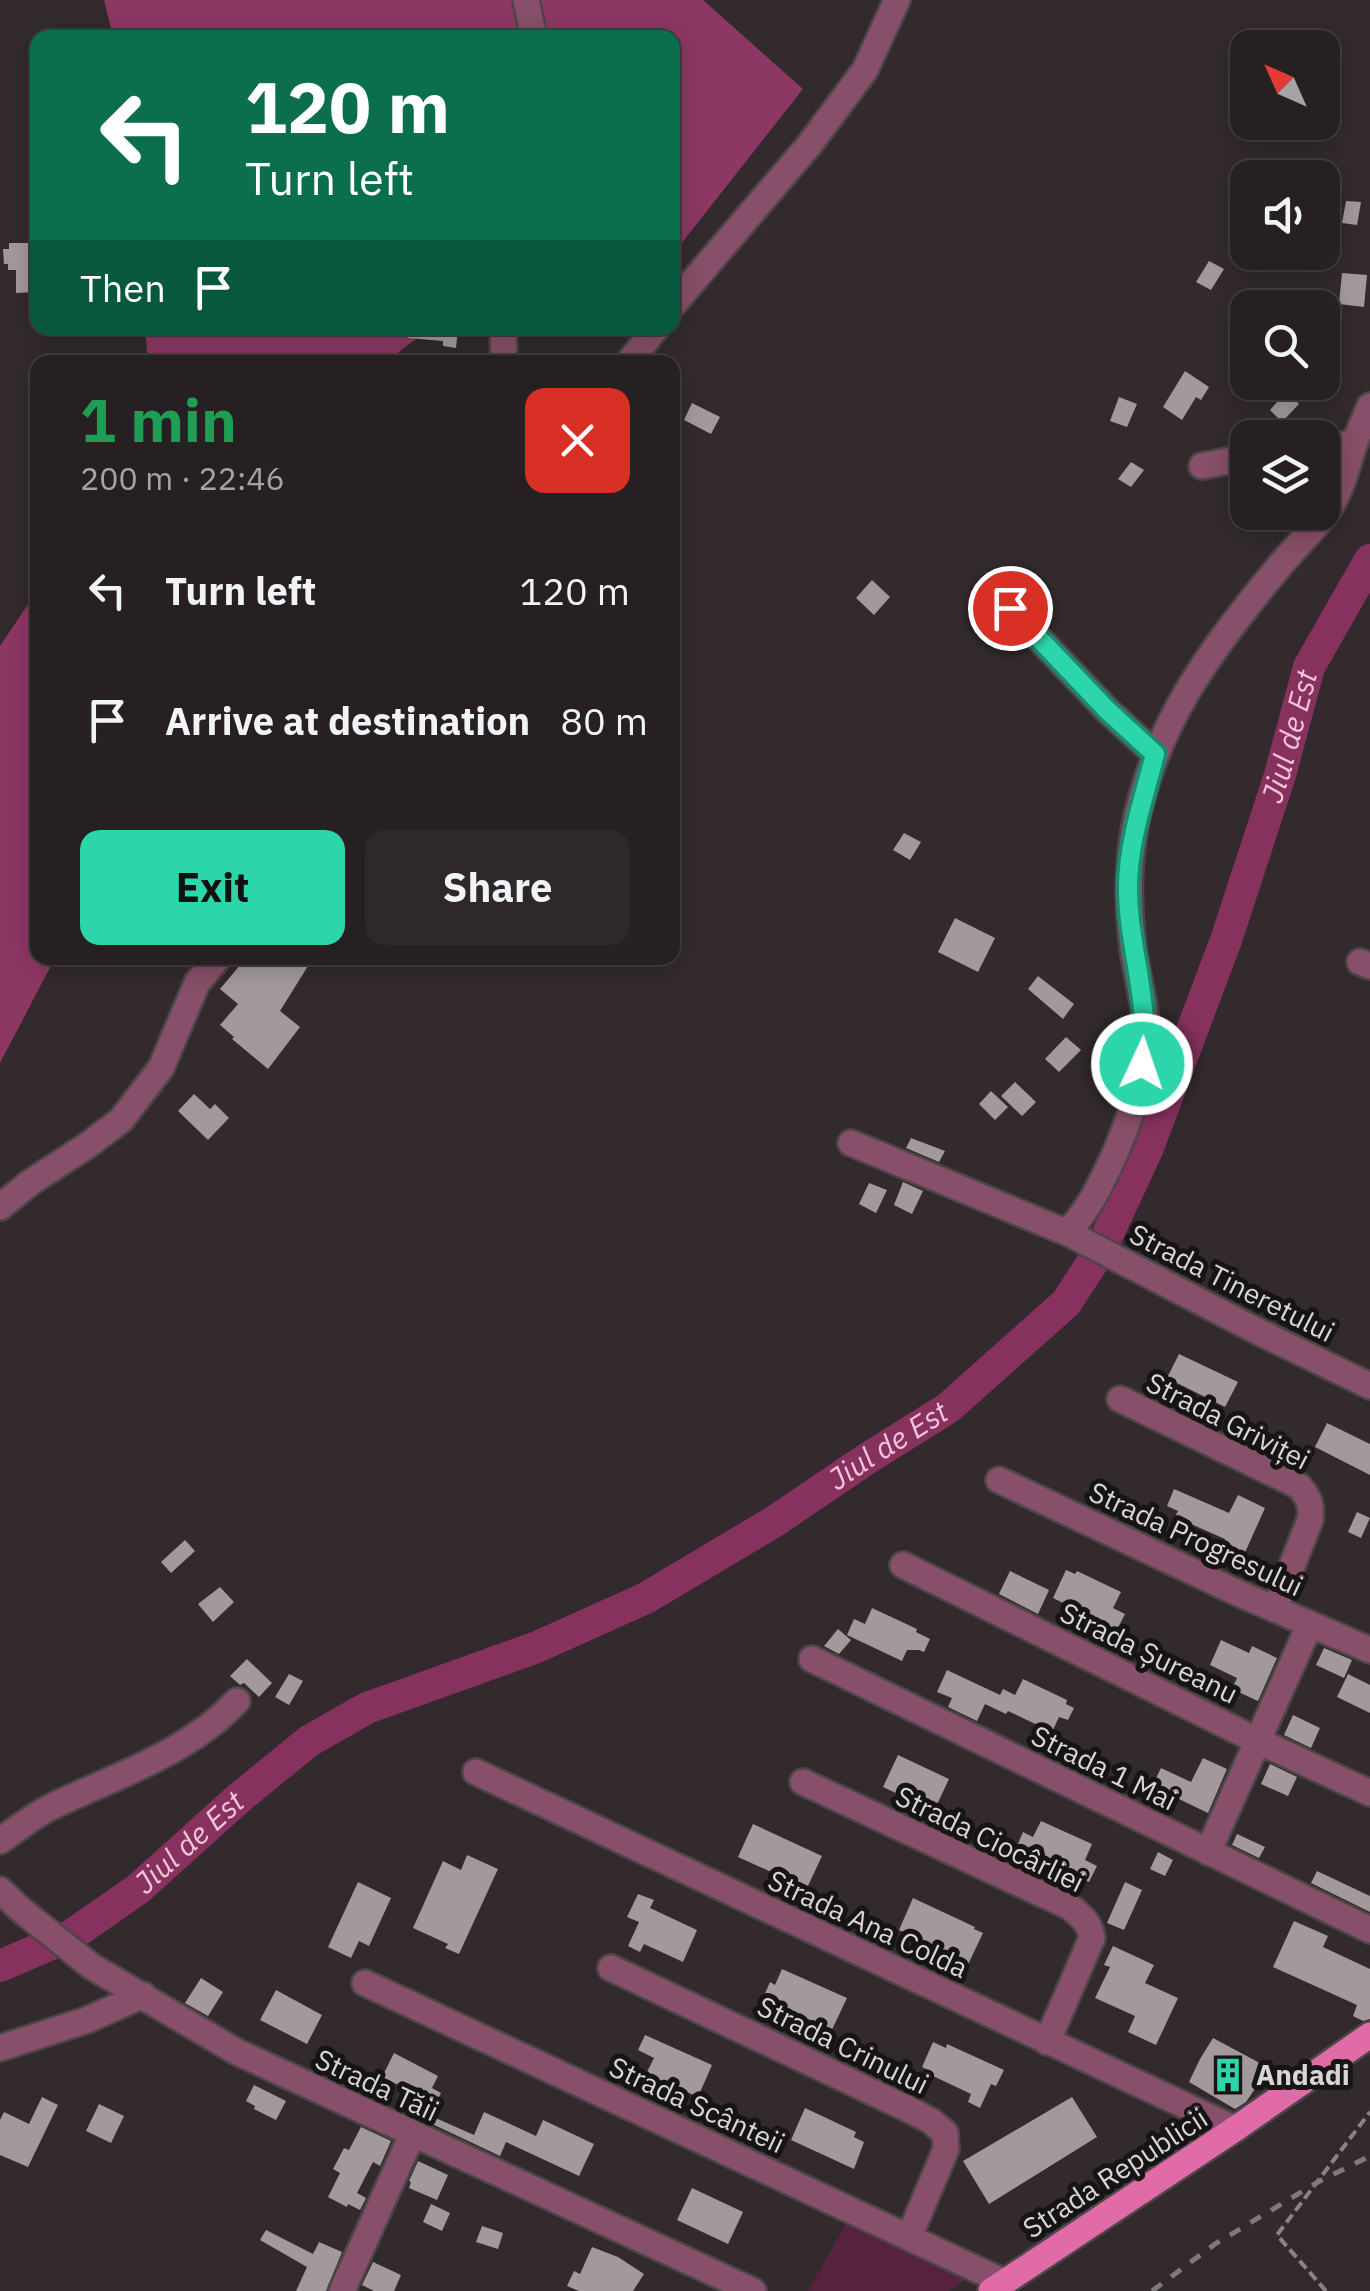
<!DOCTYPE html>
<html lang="en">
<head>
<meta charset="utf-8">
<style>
	:root { --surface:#262022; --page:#2e282a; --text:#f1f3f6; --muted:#a4a3a5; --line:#423e40; --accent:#2dd5ab }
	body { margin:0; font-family:"IBM Plex Sans",sans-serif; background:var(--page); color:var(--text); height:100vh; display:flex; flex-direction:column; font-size:38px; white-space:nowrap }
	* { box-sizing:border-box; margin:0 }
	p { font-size:32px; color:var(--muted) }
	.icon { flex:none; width:55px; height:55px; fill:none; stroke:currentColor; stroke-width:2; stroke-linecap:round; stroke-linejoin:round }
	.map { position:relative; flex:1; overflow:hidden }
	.sheet { position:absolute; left:30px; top:355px; width:650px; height:610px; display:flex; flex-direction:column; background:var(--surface); border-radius:20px; box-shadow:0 5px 25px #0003,0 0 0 2px var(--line) }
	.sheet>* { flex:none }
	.banner { position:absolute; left:30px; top:30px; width:650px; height:305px; border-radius:20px; box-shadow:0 5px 25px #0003,0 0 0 2px var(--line); background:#0b6e4f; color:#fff; overflow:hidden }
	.needle { width:65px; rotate:315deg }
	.fabs { position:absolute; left:1230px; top:30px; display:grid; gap:20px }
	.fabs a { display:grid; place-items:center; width:110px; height:110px; border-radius:20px; background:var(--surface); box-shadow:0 5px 25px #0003,0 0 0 2px var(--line); font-size:50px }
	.pin { position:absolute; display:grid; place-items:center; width:85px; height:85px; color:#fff; margin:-42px; border:5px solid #fff; border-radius:50%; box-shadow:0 2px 10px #0007 }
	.me { position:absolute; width:110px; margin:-55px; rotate:3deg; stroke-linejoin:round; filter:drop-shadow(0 0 8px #0008) }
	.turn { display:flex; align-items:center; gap:35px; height:210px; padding:0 50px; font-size:45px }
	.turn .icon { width:130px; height:130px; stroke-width:2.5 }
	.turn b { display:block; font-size:70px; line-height:85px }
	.then { display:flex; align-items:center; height:95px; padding:0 50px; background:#0003; gap:20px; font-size:38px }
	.round { display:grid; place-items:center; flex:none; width:105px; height:105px; border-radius:20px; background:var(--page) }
	.overview { display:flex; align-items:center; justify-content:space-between; height:170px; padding:0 50px }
	h1 { font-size:60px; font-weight:700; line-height:75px; color:#1e9e55 }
	.primary-button { display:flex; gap:20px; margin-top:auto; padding:20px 50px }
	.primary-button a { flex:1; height:115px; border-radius:20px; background:var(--accent); color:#111; font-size:40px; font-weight:700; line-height:115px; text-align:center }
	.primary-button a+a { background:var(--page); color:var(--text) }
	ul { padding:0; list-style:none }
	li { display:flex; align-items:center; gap:30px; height:130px; padding:0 50px }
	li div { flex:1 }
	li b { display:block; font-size:38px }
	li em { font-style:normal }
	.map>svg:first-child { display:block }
</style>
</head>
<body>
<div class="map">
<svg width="1370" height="2291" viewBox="0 0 1370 2291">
	<rect width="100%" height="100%" fill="#322a2d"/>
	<!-- green -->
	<path fill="#56223d" d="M850,2216l124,58 -25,17h-141z"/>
	<!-- forest -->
	<path fill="#8d3764" d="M104,0h599l100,89 -130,165 -1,-216 -559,-1z
		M145,328h285l-44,34h-238z
		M37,591l1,367h17l-55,105v-417z"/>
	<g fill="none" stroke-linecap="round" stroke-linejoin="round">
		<!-- river -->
		<path stroke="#86315e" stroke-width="32" id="s1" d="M0,1966l72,-31 66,-46 101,-91 70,-57 58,-33 170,-61 109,-49 129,-77 93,-63 80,-50 118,-105 34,-52 47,-101 79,-210 54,-165 29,-108 61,-107"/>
	</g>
	<!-- building -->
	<path fill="#a3999d" d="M1346,201l15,1 -4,23 -15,-2z
		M9,243h25l4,49 -22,1v-23h-8v-6h-4l-1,-15h6z
		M1209,261l15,8 -13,21 -15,-8z
		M1342,273l25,2 -3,32 -25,-3z
		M408,328h50l-2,20 -13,-2v-5l-35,-3z
		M1185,371l24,16 -8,13 -5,-3 -14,23 -19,-13z
		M1286,392l13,12 -17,18 -12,-12z
		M1119,397l18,7 -10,23 -17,-6z
		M692,403l28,14 -9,17 -27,-14z
		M1131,462l13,8 -13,17 -13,-8z
		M1244,474h4v23l-6,9 -13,-7z
		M872,580l18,17 -16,18 -18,-17z
		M904,833l17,9 -11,18 -17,-10z
		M955,918l40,20 -17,34 -40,-20z
		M246,958h67l-33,53 20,16 -32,42 -36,-30 2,-2 -14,-12 18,-21 -18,-15z
		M1038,976l36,28 -11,15 -35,-30z
		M1066,1037l15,13 -22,22 -14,-13z
		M1015,1082l21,20 -14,14 -21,-20z
		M991,1091l17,16 -13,13 -16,-16z
		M194,1094l16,15 5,-5 14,14 -21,22 -30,-29z
		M911,1138l34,13 -6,11 -33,-14z
		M903,1182l20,9 -11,23 -18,-9z
		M869,1183l18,7 -11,23 -17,-9z
		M1179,1354l59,28 -13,25 -58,-29z
		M1327,1423l43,21v31l-55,-28z
		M1174,1489l55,24 9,-18 27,13 -27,60 -22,-10 9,-19 -50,-22 3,-6 -11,-5z
		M1357,1512l13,6 -9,20 -13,-6z
		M185,1540l10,11 -24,22 -10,-11z
		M1066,1570l9,4 2,-3 44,21 -8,16 12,6 -8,16 -64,-32z
		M1010,1571l39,19 -11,24 -39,-20z
		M220,1587l14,15 -21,20 -15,-18z
		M872,1608l45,21 -1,3 14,7 -6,13 -5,-2h-12l-5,11 -55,-26 7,-16 11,5z
		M838,1629l13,11 -12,14 -15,-8z
		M1221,1640l28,13 3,-7 25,12 -19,43 -26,-12 5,-11 -27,-13z
		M1324,1648l28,12 -8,18 -28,-13z
		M247,1659l25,24 -13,14 -15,-14 -4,2 -10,-9z
		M947,1670l53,25 3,-6 12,6 8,-16 44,21 -1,4 8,4 -6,12 -9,-3 -7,15 -44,-21 -2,3 -21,-10 -8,17 -29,-14 4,-9 -15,-6z
		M289,1674l14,7 -14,24 -14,-8z
		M1348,1674l22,11v28l-33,-16z
		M1293,1715l27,13 -9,20 -27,-13z
		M898,1755l51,24 -15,32 -51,-24z
		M1203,1758l24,11 -19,44 -56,-27 9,-18 30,14z
		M1270,1764l27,13 -9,19 -27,-12z
		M1041,1821l51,23 -7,16 12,6 -8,16 -73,-34 7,-16 10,5z
		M753,1824l69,32 -15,32 -69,-31z
		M1237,1834l28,13 -6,11 -27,-13z
		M1158,1852l15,8 -8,16 -15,-7z
		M467,1855l31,14 -39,85 -14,-6 3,-4 -35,-16 30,-67 18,9z
		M1317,1871l53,25v16l-59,-29z
		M358,1882l33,16 -22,48 -10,-5 -8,17 -23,-11z
		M1125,1882l17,8 -18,40 -17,-7z
		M638,1894l16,6 -4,8 47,22 -14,32 -39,-18 -4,8 -12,-6 11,-24 -12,-5z
		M913,1898l62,29 -1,2 9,4 -19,40 -4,-2 -4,9 -22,-11 8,-19 -43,-20z
		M1294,1921l34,15 -5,11 47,22v50l-7,2 -10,-5 4,-11 -84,-38z
		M1113,1946l41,19 -9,18 33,15 -22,47 -28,-13 7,-16 -40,-18 15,-31 -6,-2z
		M782,1969l65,29 -19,40 -12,-6 3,-8 -56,-26 7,-16 5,3z
		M201,1978l22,14 -15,24 -23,-13z
		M276,1990l46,25 -15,29 -47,-24z
		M645,2035l67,30 -14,32 -52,-23 8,-16 -16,-8z
		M1213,2038l56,30 -23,34 -11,7 -46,-27 11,-23z
		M933,2042l13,6 1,-4 57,26 -8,16 -5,-2 -11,24 -12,-6 3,-8 -38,-18 1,-3 -12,-6z
		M394,2053l44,23 -6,12 9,5 -8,16 -15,-7 3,-6 -39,-19z
		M254,2085l32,16 -10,19 -22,-11 1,-3 -9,-5z
		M42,2097l16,8 -30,62 -28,-12v-35l4,-8 25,12z
		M1072,2097l25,40 -108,67 -26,-43z
		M99,2104l25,12 -13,27 -25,-12z
		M805,2108l51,24 -2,5 10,5 -10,27 -63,-29z
		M484,2112l52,24 7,-16 51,24 -15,32 -73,-34 -6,14 -72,-34 3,-6 43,19z
		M361,2127l30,14 -11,25 -7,-4 -16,31 9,5 -6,12 -12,-6 -1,3 -19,-10 12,-24 -7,-4 11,-21 5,2z
		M418,2161l30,14 -11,25 -28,-12 2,-6 -2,-1z
		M692,2188l51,24 -15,32 -51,-24z
		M431,2204l19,9 -8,18 -19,-9z
		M482,2226l21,7 -5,16 -22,-7z
		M266,2230l47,24 6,-12 23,10 -16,39h-30l11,-24 -47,-27z
		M592,2247l26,10 26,17 -11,17h-54l-12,-5 7,-15 6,3z
		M373,2262l28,13 -7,16h-20l-12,-6z"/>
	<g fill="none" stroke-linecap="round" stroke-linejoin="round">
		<!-- minor casing -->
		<g stroke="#4d4548" stroke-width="30">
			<path id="minor" d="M526,0l8,38
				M672,306l138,-162 55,-74 32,-70
				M503,328l1,34
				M629,362l27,-34
				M1322,447l33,-4
				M1202,466l46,-9
				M1010,608l97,102 48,44
				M1360,962l10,4
				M851,1143l217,90 187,97 115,56
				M0,1207l31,-25 57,-37 33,-25 40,-52 36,-85 21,-25
				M1068,1233c9,-12 19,-24 26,-37 29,-53 56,-121 51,-181 -3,-26 -11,-50 -13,-75 -4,-38 -4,-77 3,-114 20,-103 77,-178 142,-257 16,-20 35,-37 50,-57 15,-22 20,-46 28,-71 5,-11 10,-23 15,-35
				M1120,1399l179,87c10,12 13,18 11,34l-35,89
				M999,1480l241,114 130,56
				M903,1565l355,176 112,52
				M812,1659l558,271
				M476,1772l759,357
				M803,1782l267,125c11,9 20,16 22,31l-45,104
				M0,1841c17,-12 34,-26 53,-35 64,-31 134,-52 184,-105
				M1208,1852l102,-228
				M0,1890l20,19 71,57 146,86 516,239
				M611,1968l297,141 23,12 14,12 1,16 -37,88
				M365,1983l639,299
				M0,2048l87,-28 56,-25
				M342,2291l70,-156"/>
		</g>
		<!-- major casing -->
		<g stroke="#4d4548" stroke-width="30">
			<path id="major" d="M991,2291l244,-162 135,-94"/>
		</g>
		<!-- path -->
		<path stroke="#8a8386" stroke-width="4" stroke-dasharray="10 5" stroke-linecap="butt" d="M1326,2291l-49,-56 93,-123"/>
		<!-- minor -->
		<use href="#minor" stroke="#874f69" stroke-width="25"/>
		<!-- major -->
		<use href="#major" stroke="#e06ba6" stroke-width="25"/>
		<!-- rail -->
		<path stroke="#7f797b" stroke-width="5" stroke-dasharray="12 12" stroke-linecap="butt" d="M1152,2291l63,-47 103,-62 52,-26"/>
	</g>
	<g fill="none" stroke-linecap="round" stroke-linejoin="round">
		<!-- route casing -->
		<g stroke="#1d8a6f" stroke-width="25">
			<path id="route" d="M1010,608l97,102 48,44c-11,44 -26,85 -27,131 -1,60 24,119 14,179"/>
		</g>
		<!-- route -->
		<use href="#route" stroke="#2dd5ab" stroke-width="18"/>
	</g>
	<!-- icons -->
	<defs>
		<g id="building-bare" transform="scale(2.7)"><path d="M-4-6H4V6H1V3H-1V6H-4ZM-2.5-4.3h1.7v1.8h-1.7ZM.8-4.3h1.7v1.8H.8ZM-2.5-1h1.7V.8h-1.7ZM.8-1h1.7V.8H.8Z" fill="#2dd5ab" stroke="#171415" stroke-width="2.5" paint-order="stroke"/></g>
	</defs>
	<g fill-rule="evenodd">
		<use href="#building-bare" x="1228" y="2075"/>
	</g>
	<g text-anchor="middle" stroke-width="10" stroke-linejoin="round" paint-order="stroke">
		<!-- street labels -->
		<g font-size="28" fill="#d9d4d6" stroke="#171415">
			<text transform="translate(1232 1283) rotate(27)" y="10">Strada Tineretului</text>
			<text transform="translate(1228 1421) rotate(27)" y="10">Strada Griviței</text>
			<text transform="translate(1196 1539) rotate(25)" y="10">Strada Progresului</text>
			<text transform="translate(1149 1653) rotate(26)" y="10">Strada Șureanu</text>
			<text transform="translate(1104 1768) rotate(26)" y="10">Strada 1 Mai</text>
			<text transform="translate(990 1839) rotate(26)" y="10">Strada Ciocârliei</text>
			<text transform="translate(868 1924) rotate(25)" y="10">Strada Ana Colda</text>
			<text transform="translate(843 2045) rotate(26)" y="10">Strada Crinului</text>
			<text transform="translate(377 2085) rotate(25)" y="10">Strada Tăii</text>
			<text transform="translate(697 2105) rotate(25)" y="10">Strada Scânteii</text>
			<text transform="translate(1115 2173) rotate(-33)" y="10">Strada Republicii</text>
		</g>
		<!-- poi labels -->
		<g font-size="28" font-weight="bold" fill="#d9d4d6" stroke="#171415" text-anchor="start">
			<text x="1256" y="2085">Andadi</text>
		</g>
		<!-- water labels -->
		<g font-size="30" font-style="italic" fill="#f5c4d9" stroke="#171415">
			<text dy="10" stroke="none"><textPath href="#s1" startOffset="1878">Jiul de Est</textPath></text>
			<text dy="10" stroke="none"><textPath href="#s1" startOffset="1038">Jiul de Est</textPath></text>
			<text dy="10" stroke="none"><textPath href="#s1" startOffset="228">Jiul de Est</textPath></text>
		</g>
	</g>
</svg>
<div class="fabs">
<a><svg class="needle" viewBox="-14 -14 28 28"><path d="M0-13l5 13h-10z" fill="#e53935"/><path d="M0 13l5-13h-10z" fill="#a4a3a5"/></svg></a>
<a><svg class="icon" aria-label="sound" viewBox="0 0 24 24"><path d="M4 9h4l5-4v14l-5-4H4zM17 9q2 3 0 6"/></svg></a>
<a><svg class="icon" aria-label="search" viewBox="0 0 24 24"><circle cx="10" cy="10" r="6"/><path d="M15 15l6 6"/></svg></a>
<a><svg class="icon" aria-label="layers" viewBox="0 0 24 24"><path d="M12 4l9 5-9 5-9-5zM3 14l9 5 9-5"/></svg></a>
</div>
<div class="pin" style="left:1010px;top:608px;background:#d93025"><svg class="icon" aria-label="arrive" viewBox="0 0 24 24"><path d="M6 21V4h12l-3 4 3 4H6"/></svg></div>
<svg class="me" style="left:1142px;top:1064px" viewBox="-20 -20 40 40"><circle r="17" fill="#2dd5ab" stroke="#fff" stroke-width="3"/><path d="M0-11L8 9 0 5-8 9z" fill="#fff"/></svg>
<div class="banner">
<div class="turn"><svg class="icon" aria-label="left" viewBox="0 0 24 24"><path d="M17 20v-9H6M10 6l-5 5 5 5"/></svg><div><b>120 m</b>Turn left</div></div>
<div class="then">Then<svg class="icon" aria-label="arrive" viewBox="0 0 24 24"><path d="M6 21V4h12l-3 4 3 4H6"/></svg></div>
</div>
<section class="sheet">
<div class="overview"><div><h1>1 min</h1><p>200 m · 22:46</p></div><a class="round" style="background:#d93025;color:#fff"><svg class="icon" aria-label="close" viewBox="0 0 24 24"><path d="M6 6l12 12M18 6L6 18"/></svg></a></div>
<ul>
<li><svg class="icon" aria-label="left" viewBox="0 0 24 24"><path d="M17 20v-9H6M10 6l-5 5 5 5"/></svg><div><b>Turn left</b></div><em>120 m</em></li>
<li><svg class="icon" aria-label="arrive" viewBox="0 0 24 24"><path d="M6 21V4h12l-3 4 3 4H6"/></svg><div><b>Arrive at destination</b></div><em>80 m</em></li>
</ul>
<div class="primary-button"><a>Exit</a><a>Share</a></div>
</section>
</div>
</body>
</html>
